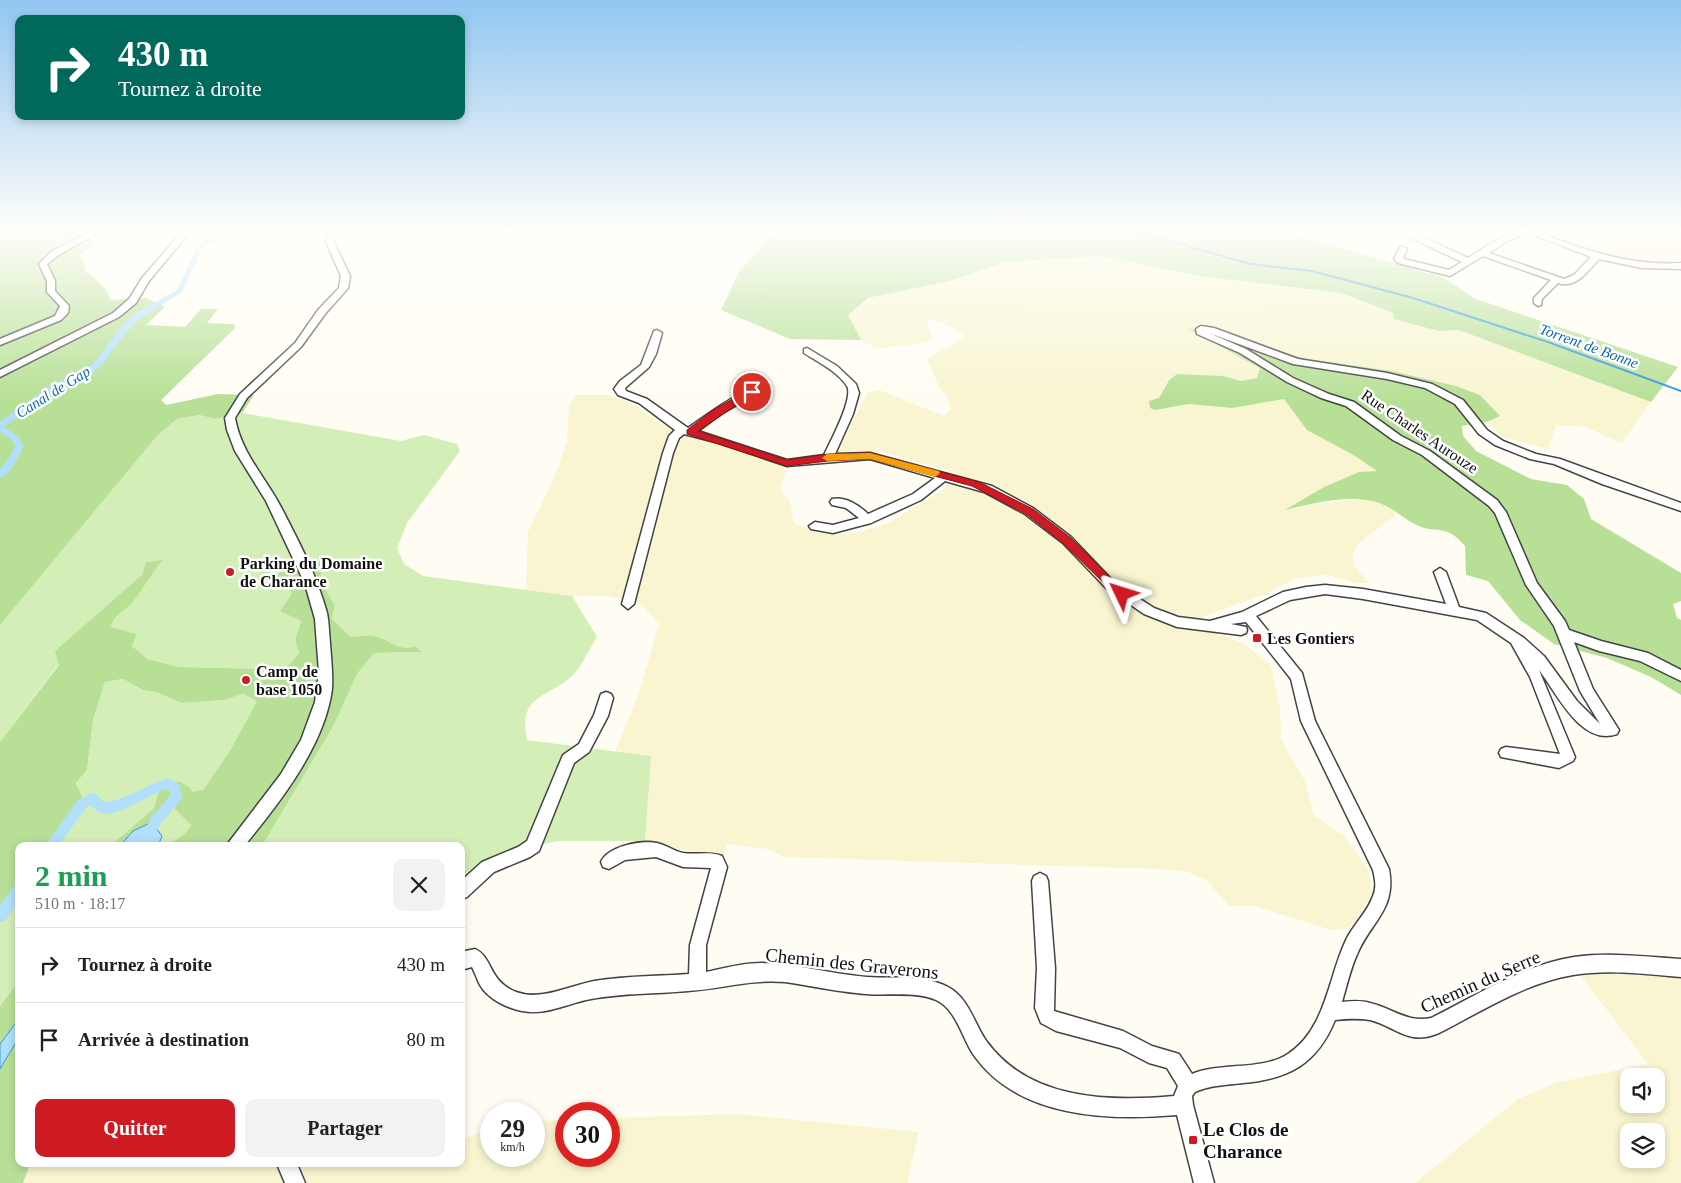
<!DOCTYPE html>
<html lang="fr">
<head>
<meta charset="utf-8">
<style>
	:root { --surface:#fff; --page:#f2f2f2; --text:#202124; --muted:#757577; --line:#e0e0e0; --accent:#ce1a23 }
	body { margin:0; font-family:Georgia,serif; background:var(--page); color:var(--text); height:100vh; display:flex; flex-direction:column; font-size:19px; white-space:nowrap }
	* { box-sizing:border-box; margin:0 }
	p { font-size:16px; color:var(--muted) }
	.icon { flex:none; width:28px; height:28px; fill:none; stroke:currentColor; stroke-width:2; stroke-linecap:round; stroke-linejoin:round }
	.map { position:relative; flex:1; overflow:hidden }
	.sheet { position:absolute; left:15px; top:842px; width:450px; height:325px; display:flex; flex-direction:column; background:var(--surface); border-radius:10px; box-shadow:0 2px 8px #0003 }
	.sheet>* { flex:none }
	.guide { position:absolute; left:15px; top:15px; width:450px; height:105px; border-radius:10px; box-shadow:0 2px 8px #0003; background:#00695c; color:#fff; overflow:hidden }
	.fabs { position:absolute; left:1620px; top:1068px; display:grid; gap:10px }
	.fabs a { display:grid; place-items:center; width:45px; height:45px; border-radius:10px; background:var(--surface); box-shadow:0 2px 8px #0003; font-size:25px }
	.speed { position:absolute; left:480px; top:1102px; display:flex; gap:10px; font-size:25px; font-weight:700; text-align:center }
	.speed>* { display:grid; place-content:center; width:65px; height:65px; border-radius:50%; background:var(--surface); box-shadow:0 2px 8px #0003; line-height:1 }
	.speed small { font-size:12px; font-weight:400 }
	.speed .limit { border:8px solid #d22; background:#fff; color:#111 }
	.pin { position:absolute; display:grid; place-items:center; width:42px; height:42px; color:#fff; margin:-21px; border:2px solid #fff; border-radius:50%; box-shadow:0 1px 5px #0007 }
	.me { position:absolute; width:55px; margin:-28px; rotate:311deg; stroke-linejoin:round; filter:drop-shadow(0 0 4px #0008) }
	.turn { display:flex; align-items:center; gap:18px; height:105px; padding:0 20px; font-size:22px }
	.turn .icon { width:65px; height:65px; stroke-width:2.5 }
	.turn b { display:block; font-size:35px; line-height:42px }
	.round { display:grid; place-items:center; flex:none; width:52px; height:52px; border-radius:10px; background:var(--page) }
	.headline { display:flex; align-items:center; justify-content:space-between; height:85px; padding:0 20px }
	h1 { font-size:30px; font-weight:700; line-height:38px; color:#1e9e55 }
	.button { display:flex; gap:10px; margin-top:auto; padding:10px 20px }
	.button a { flex:1; height:58px; border-radius:10px; background:var(--accent); color:#fff; font-size:20px; font-weight:700; line-height:58px; text-align:center }
	.button a+a { background:var(--page); color:var(--text) }
	ul { padding:0; list-style:none }
	li { display:flex; align-items:center; gap:15px; height:75px; padding:0 20px; border-top:1px solid var(--line) }
	li div { flex:1 }
	li b { display:block; font-size:19px }
	li em { font-style:normal }
	.map>svg:first-child { display:block }
</style>
</head>
<body>
<div class="map">
<svg width="1681" height="1183" viewBox="0 0 1681 1183">
	<rect width="100%" height="100%" fill="#fffdf3"/>
	<!-- farmland -->
	<path fill="#f8f5d0" fill-rule="evenodd" d="M1540,233h141v28l-34,2 -42,-5z
		M1101,256l98,20 142,17 98,38 19,-1 193,72 -29,41 -37,-16 -29,-2 -8,24 -46,-12 -15,-15 13,-6 -20,-21 -24,-9 -64,-15 -84,-12 -99,-27 -19,-2 70,38 -3,11 -16,2 -17,-5 -47,-2 -9,6 -9,18 13,10 17,-4 43,4 52,-9 23,31 48,26 22,15 -18,1 -35,15 -37,23 27,-6 54,-5 21,8 8,7 -38,29 -6,10 1,13 15,17h-13l-28,-8 -31,3 -32,16 -63,23 -3,13 27,6 19,9 26,20 9,44 1,31 24,41 9,34 30,21 25,35 3,21 -16,29 -8,7 -17,2 -76,-24h-26l-23,-26 -18,-8 -31,-3 -373,-12 -16,-8 -41,-5 -5,15 -77,-18 5,-85 -35,-5 24,-58 20,-69 -18,-19 -32,-9h-37l-46,-6 2,-58 27,-56 12,-35 2,-36 7,-10h32l29,11 19,15 14,8 46,13 63,23 7,6 -6,18 10,12 4,23 35,10 27,-1 32,-10 58,-35 10,-15 -73,-21h-47l32,-59 11,-3 65,26 7,-7 -4,-14 -8,-8 -12,-29 34,-18 4,-5 -20,-11 -15,-5 -4,4 8,16 -12,4 -45,6 -16,-9 -13,-25 20,-17 81,-17 57,-19z
		M1579,973l102,4v206h-266l103,-84 37,-16 93,-19zM1629,1076h27v28h-27zM1629,1131h27v28h-27z
		M738,1114l181,18 -12,51h-884l7,-19h431v-24l30,-12v28h43v-35l32,-1v36h43v-38z"/>
	<!-- green -->
	<path fill="#d4eeb8" d="M242,413l159,28 23,-6 33,9 3,7 -53,72 -10,25 7,16 19,12 149,20 25,41c-8,12 -15,30 -26,40 -27,23 -53,18 -44,63l124,16 -6,85h-86l-26,5 -72,38v-38h-199l72,-121 23,-51 17,-21 48,-1 -6,-6c-19,6 -25,-6 -41,-10 -6,-2 -17,1 -24,1l-19,-18 3,-14 -15,-24 -44,-2 13,4 12,37 -6,20 4,13 -23,26 -18,1 4,-11 -83,-2 -31,-8 -16,-13 4,-12 -25,-7c4,-12 13,-15 20,-24 11,-14 20,-29 31,-42l-15,1 -5,13 -83,89 -59,78v-117l157,-189 20,-17 22,-4 16,4z
		M123,679l18,11 15,2 26,11 42,-3 19,-6 14,7 -26,48 -28,41 -49,18 -44,38h-61l34,-47 -7,-16 11,-13 6,-50 12,-38z
		M173,807l18,17c-6,11 -18,22 -32,20l3,-8 -10,-14 8,-11z
		M19,900v80l-19,26v-86z"/>
	<!-- forest -->
	<path fill="#b7e096" d="M0,233h89l5,9 -14,14 7,16 18,16 6,12 35,-2 19,9 -19,18 39,2 16,-18h17l-11,14 27,1 1,4 -74,72 5,5 52,-11 36,1 -12,18 -27,6 -16,-4 -22,4 -20,17 -157,189z
		M774,233h517l153,45 32,21 202,68 -27,35 -192,-72 -20,1 -45,-12 -1,-6 -52,-20 -142,-17 -98,-20 -95,6 -57,19 -81,17 -20,17 13,25 -71,-1 -69,-29 18,-38z
		M1188,329l21,3 99,27 84,12 64,15 24,9 20,21 -13,6 -25,4 1,10 13,15 55,28 36,6 17,14 7,20 90,54v28l-8,3 4,14 4,2v75l-30,-18 -44,-19 -53,-14 -34,-24 -32,-39 -22,-6 -1,-29c-18,-21 -24,-13 -44,-19 -13,-5 -22,-14 -33,-20 -29,-16 -72,-4 -103,3l39,-23 35,-15 18,-1 -22,-15 -48,-26 -23,-31 -52,9 -43,-4 -34,6 -5,-2 -1,-7 10,-3 10,-18 8,-6 47,2 17,5 16,-3 3,-10z
		M307,559l15,4 -2,18 15,24 -3,14 19,18c7,0 18,-3 24,-1 16,4 22,16 41,10l6,6 -48,1 -17,21 -23,51 -72,121h-104l1,-2c14,1 26,-9 32,-19l-18,-18 -13,4 -8,11 -19,9 -13,15h-10l44,-38 5,-17 19,-10 11,6 4,5 10,-2 28,-41 26,-48 -14,-7 -19,6 -42,3 -26,-11 -14,-2 -19,-11 -18,3 -12,38 -6,50 -11,13 7,16 -34,47h-30v54l-19,20v-178l59,-77 -4,-14 87,-76 4,-13 17,-2c-12,14 -20,29 -31,43 -8,9 -18,12 -21,24l26,7 -5,12 16,13 31,8 84,2 -5,11 18,-1 23,-26 -4,-13 6,-19 -21,-10 12,-17 -3,-11 -14,-4 7,-10z
		M19,980v39l-19,25v-38z
		M19,1037v127h11l-7,19h-23v-114z"/>
	<!-- water -->
	<path fill="#b2e0fc" stroke="#3297da" d="M152,822l10,14 -4,10h-38l13,-15z
		M19,1019v18l-19,32v-25z"/>
	<g fill="none" stroke-linecap="round" stroke-linejoin="round">
		<!-- stream -->
		<path stroke="#3297da" stroke-width="2" d="M1141,233l109,31 62,7 101,27 135,44 133,49"/>
		<!-- canal -->
		<path fill="#b2e0fc" fill-rule="evenodd" d="M222,233h8l-27,14 -21,45 -43,27 -12,12 -26,35 -11,9 -36,16 -50,36 15,10 4,10c-5,11 -12,26 -23,31v-9l8,-9 7,-13 -3,-7 -12,-8v-10l48,-35 36,-16 11,-9 26,-35 12,-12 44,-25 21,-45z
			M169,778l11,7 2,13 -23,28 -5,12 -4,2 -4,-2 -2,-4 6,-15 20,-23v-5l-3,-2c-18,4 -49,30 -67,24 -4,-2 -6,-5 -9,-8l-5,3 -28,38h-13l33,-46 14,-7 4,1 8,8c24,-2 43,-18 65,-24z
			M19,884v17l-14,20 -5,1v-17l14,-19z"/>
		<!-- minor casing -->
		<g stroke="#434343" stroke-width="3">
			<path id="minor" d="M87,233h10l-40,23 -10,8 8,17v10l14,15 -1,7 -7,7 -61,25v-6l55,-23 5,-10 -13,-14v-11l-8,-17 12,-12z
				M181,233h8l-40,48 -13,22 -17,14 -119,60v-7l113,-57 16,-14 13,-21z
				M332,233h9l-6,5 -1,4 16,34 -2,12 -23,26 -24,33 -54,51 -12,20c6,35 31,60 47,91 17,33 35,67 45,104 2,10 2,20 3,30 1,15 3,31 2,46 -7,56 -53,115 -88,157h-18l55,-72 20,-34 14,-38 4,-30 -4,-53 -10,-35 -39,-83 -31,-50 -8,-21 -2,-12 15,-24 55,-51 23,-33 21,-22 2,-12 -15,-34 1,-5z
				M1414,233h11l-4,3 47,22c18,-11 35,-25 58,-25l-20,9 -17,11 75,26 10,-4 17,-18 -62,-24h11c47,18 91,33 141,30v6l-39,-1 -43,-9c-11,12 -23,30 -41,24l-16,16 -1,6 -3,1 -4,-3v-5l17,-18 -68,-24 -33,20 -52,-13 -4,-4 6,-12h3l4,2 -4,9 1,1 45,11 13,-8 -51,-24 -1,-2z
				M1201,326l13,2 84,31 89,14 45,11 31,16 24,30 16,11 33,13 24,5 121,44v8l-79,-27 -48,-20 -24,-5 -35,-14 -16,-11 -24,-30 -30,-16 -38,-9 -94,-15 -84,-31 37,16 47,29 36,16 25,8 47,34 29,15 67,49 9,12 31,71 28,38 4,9 32,11 47,12 33,17v11l-41,-20 -41,-10 -25,-9 19,47 26,41 -2,4c-36,13 -60,-41 -78,-64l36,87 -2,4 -14,7 -58,-11 -2,-4 2,-4 5,-2 54,7 -30,-77 -19,-34 -34,-23 -114,-21 -38,-5 -35,6 -34,16 46,57 13,48 74,148c7,39 -15,50 -30,81 -8,16 -12,35 -17,52 9,-1 19,-2 28,1 22,5 37,20 61,15 46,-23 92,-53 143,-61 36,-5 72,0 107,2v18c-36,-3 -72,-8 -108,-2 -48,8 -91,36 -134,58 -31,13 -42,-6 -69,-13 -12,-2 -24,-1 -35,0 -18,44 -46,59 -92,63 -16,2 -33,2 -48,9l-3,4 1,9 21,78h-20l-17,-68c-69,6 -160,3 -204,-61 -11,-17 -17,-45 -37,-54 -20,-9 -48,-4 -70,-6 -27,-2 -54,-8 -81,-12 -34,-3 -64,7 -97,9 -32,3 -65,2 -97,8 -23,4 -45,17 -69,12 -15,-3 -34,-12 -42,-26 -3,-6 -5,-12 -8,-18l-11,3v-18l14,-3c18,8 13,32 41,43 27,10 58,-9 85,-12 29,-4 59,-4 88,-6l1,-29 21,-77 -28,-1 -27,-10 -31,3 -16,9 -6,-2 -2,-5c7,-16 40,-22 56,-19 9,2 17,8 26,10 13,2 26,-2 39,3l5,11 -21,78v27c18,-4 37,-9 56,-9 35,1 70,11 105,14 27,2 56,-3 81,10 21,11 26,37 39,55 43,58 121,60 187,54l4,-10 -11,-18 -18,-5 -29,-15 -64,-17 -15,-8 -6,-15 2,-40 -5,-87 2,-5 6,-3 6,3 2,5 7,87 -1,43 69,20 29,15 27,8 13,20c29,-12 70,-3 96,-20 39,-26 40,-78 59,-116 8,-15 21,-27 26,-42 4,-9 2,-17 0,-26l-72,-149 -10,-42 -45,-57 -15,2 15,3 1,3 -1,3 -5,2 -64,-8 -33,-13 -38,-26 -43,-45 -38,-29 -41,-22 -39,-11 -24,19 -50,23 -38,10 -22,-4 -2,-3 6,-4 18,3 26,-7 -13,-10 -14,-3 -2,-3 2,-3c13,-3 27,6 36,15l45,-20 22,-16 -65,-19 -83,7 -68,-23 -35,-9 -5,4 -6,15 -39,151 -6,5 -6,-5 41,-151 6,-17 6,-6 -36,-27 -21,-8 -4,-6 6,-8 21,-16 13,-34 3,-1 5,3 -6,21 -7,13 -24,21 1,3 21,8 41,29c12,-8 55,-41 68,-38v4l-35,20 -23,17 89,29 37,-5c6,-13 30,-57 23,-69 -10,-15 -29,-24 -43,-33v-4l3,-1 30,18 19,18 3,9 -6,21 -18,40 35,-1 122,33 41,22 38,29 43,45 40,26 24,9 32,4 32,-9 41,-20 23,-5 19,-2 38,4 83,15 -12,-32 6,-4 6,4 13,35 27,6 38,25 20,18 33,45 23,23 -20,-33 -26,-65 -28,-41 -31,-72 -6,-7 -67,-51 -29,-15 -47,-34 -25,-8 -34,-16 -47,-29 -43,-19 -1,-5z
				M606,692l5,2 2,4 -5,18 -19,36 -15,11 -35,88 -9,6 -36,15 -27,25 -6,3v-19l21,-19 36,-15 9,-6 36,-86 16,-11 15,-29 7,-21z
				M277,1164h20l8,19h-20z"/>
		</g>
		<!-- minor -->
		<use href="#minor" fill="#fff" fill-rule="evenodd"/>
	</g>
	<!-- sky -->
	<linearGradient id="sky" x2="0" y2="1"><stop stop-color="#92c6f0"/><stop offset="0.58" stop-color="#fffefa"/><stop offset="1" stop-color="#fffefa" stop-opacity="0"/></linearGradient>
	<rect width="1681" height="399" fill="url(#sky)"/>
	<!-- route -->
	<path fill="#ce1a23" stroke="#861117" d="M749,390l7,2 -58,39 89,29 41,-6 42,-1 109,29 54,27 38,29 56,56 -5,4 -4,-1 -55,-54 -37,-29 -54,-28 -102,-27 -42,2 -41,5 -100,-32v-4l26,-20z"/>
	<!-- slow -->
	<path fill="#f59e0b" d="M870,453l69,18 1,2 -5,4 -65,-18 -43,2 -5,-3 5,-4z"/>
	<!-- markers -->
	<g fill="#ce1a23" stroke="#fff" stroke-width="2">
		<circle cx="230" cy="572" r="5"/>
		<rect x="1252" y="633" width="10" height="10" rx="2.5"/>
		<circle cx="246" cy="680" r="5"/>
		<rect x="1188" y="1135" width="10" height="10" rx="2.5"/>
	</g>
	<g text-anchor="middle" stroke-width="5" stroke-linejoin="round" paint-order="stroke">
		<!-- far-water labels -->
		<g font-size="15" font-style="italic" fill="#0c68af" stroke="#fff">
			<text transform="translate(1589 346) rotate(20)" y="5">Torrent de Bonne</text>
			<text transform="translate(53 392) rotate(-32)" y="5">Canal de Gap</text>
		</g>
		<!-- street labels -->
		<g font-size="16" fill="#101010" stroke="#fff">
			<text transform="translate(1420 431) rotate(34)" y="6">Rue Charles Aurouze</text>
		</g>
		<!-- poi labels -->
		<g font-size="16" font-weight="bold" fill="#101010" stroke="#fff" text-anchor="start">
			<text x="240" y="569">Parking du Domaine<tspan x="240" dy="18">de Charance</tspan></text>
			<text x="1267" y="644">Les Gontiers</text>
			<text x="256" y="677">Camp de<tspan x="256" dy="18">base 1050</tspan></text>
		</g>
		<!-- near-street labels -->
		<g font-size="19" fill="#101010" stroke="#fff">
			<text transform="translate(852 963) rotate(6)" y="7">Chemin des Graverons</text>
			<text transform="translate(1480 981) rotate(-24)" y="7">Chemin du Serre</text>
		</g>
		<!-- near-poi labels -->
		<g font-size="19" font-weight="bold" fill="#101010" stroke="#fff" text-anchor="start">
			<text x="1203" y="1136">Le Clos de<tspan x="1203" dy="22">Charance</tspan></text>
		</g>
	</g>
</svg>
<div class="fabs">
<a><svg class="icon" aria-label="sound" viewBox="0 0 24 24"><path d="M4 9h4l5-4v14l-5-4H4zM17 9q2 3 0 6"/></svg></a>
<a><svg class="icon" aria-label="layers" viewBox="0 0 24 24"><path d="M12 4l9 5-9 5-9-5zM3 14l9 5 9-5"/></svg></a>
</div>
<div class="speed"><div>29<small>km/h</small></div><div class="limit">30</div></div>
<div class="pin" style="left:752px;top:392px;background:#d93025"><svg class="icon" aria-label="arrive" viewBox="0 0 24 24"><path d="M6 21V4h12l-3 4 3 4H6"/></svg></div>
<svg class="me" style="left:1122px;top:594px" viewBox="-20 -20 40 40"><path d="M0-17L14 15 0 8-14 15z" fill="#ce1a23" stroke="#fff" stroke-width="4"/></svg>
<div class="guide">
<div class="turn"><svg class="icon" aria-label="right" viewBox="0 0 24 24"><path d="M7 20v-9h11M14 6l5 5-5 5"/></svg><div><b>430 m</b>Tournez à droite</div></div>
</div>
<section class="sheet">
<div class="headline"><div><h1>2 min</h1><p>510 m · 18:17</p></div><a class="round"><svg class="icon" aria-label="close" viewBox="0 0 24 24"><path d="M6 6l12 12M18 6L6 18"/></svg></a></div>
<ul>
<li><svg class="icon" aria-label="right" viewBox="0 0 24 24"><path d="M7 20v-9h11M14 6l5 5-5 5"/></svg><div><b>Tournez à droite</b></div><em>430 m</em></li>
<li><svg class="icon" aria-label="arrive" viewBox="0 0 24 24"><path d="M6 21V4h12l-3 4 3 4H6"/></svg><div><b>Arrivée à destination</b></div><em>80 m</em></li>
</ul>
<div class="button"><a>Quitter</a><a>Partager</a></div>
</section>
</div>
</body>
</html>
